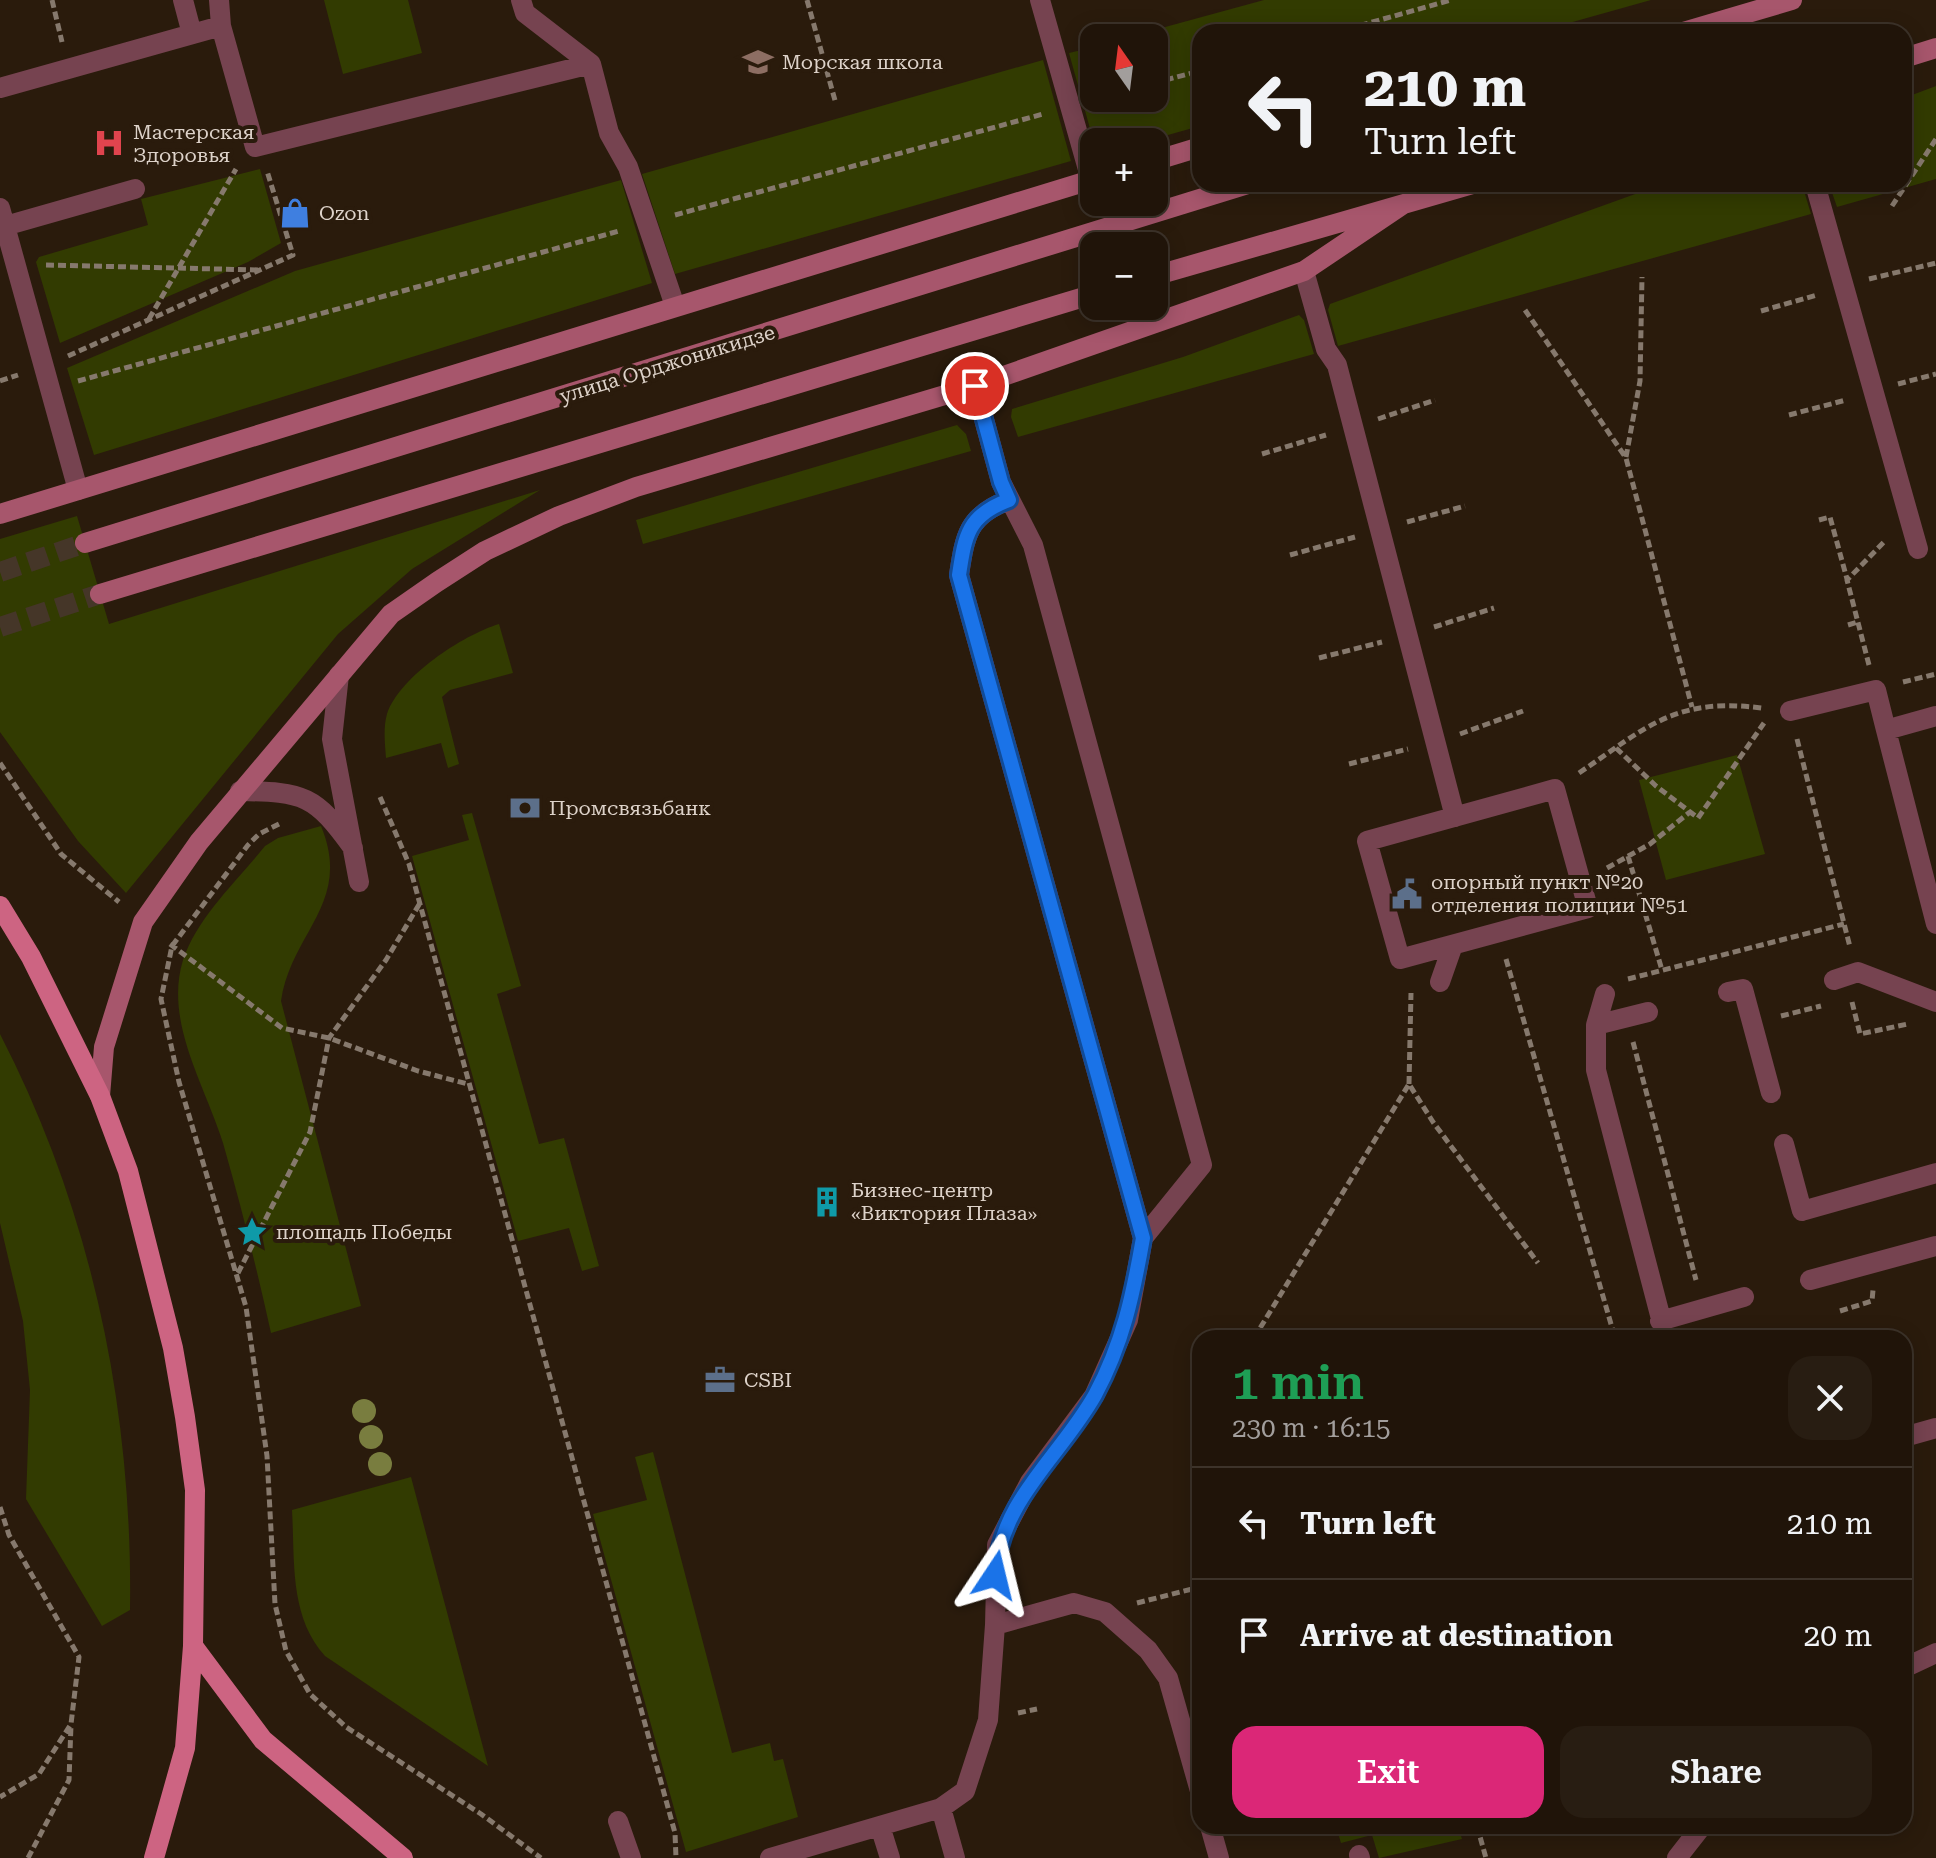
<!DOCTYPE html>
<html lang="en">
<head>
<meta charset="utf-8">
<style>
	:root { --surface:#201409; --page:#281d12; --text:#f1f3f6; --muted:#a29e9c; --line:#3d332a; --accent:#db2777 }
	body { margin:0; font-family:"Roboto Serif",serif; background:var(--page); color:var(--text); height:100vh; display:flex; flex-direction:column; font-size:30px; white-space:nowrap }
	* { box-sizing:border-box; margin:0 }
	p { font-size:26px; color:var(--muted) }
	.icon { flex:none; width:44px; height:44px; fill:none; stroke:currentColor; stroke-width:2; stroke-linecap:round; stroke-linejoin:round }
	.map { position:relative; flex:1; overflow:hidden }
	.drawer { position:absolute; left:1192px; top:1330px; width:720px; height:504px; display:flex; flex-direction:column; background:var(--surface); border-radius:24px; box-shadow:0 4px 20px #0003,0 0 0 2px var(--line) }
	.drawer>* { flex:none }
	.guide { position:absolute; left:1192px; top:24px; width:720px; height:168px; border-radius:24px; box-shadow:0 4px 20px #0003,0 0 0 2px var(--line); background:#201409; color:var(--text); overflow:hidden }
	.needle { width:52px; rotate:346deg }
	.tools { position:absolute; left:1080px; top:24px; display:grid; gap:16px }
	.tools a { display:grid; place-items:center; width:88px; height:88px; border-radius:16px; background:var(--surface); box-shadow:0 4px 20px #0003,0 0 0 2px var(--line); font-size:40px }
	.pin { position:absolute; display:grid; place-items:center; width:68px; height:68px; color:#fff; margin:-34px; border:4px solid #fff; border-radius:50%; box-shadow:0 2px 8px #0007 }
	.me { position:absolute; width:88px; margin:-44px; rotate:10deg; stroke-linejoin:round; filter:drop-shadow(0 0 6px #0008) }
	.turn { display:flex; align-items:center; gap:28px; height:168px; padding:0 40px; font-size:36px }
	.turn .icon { width:104px; height:104px; stroke-width:2.5 }
	.turn b { display:block; font-size:56px; line-height:68px }
	.round { display:grid; place-items:center; flex:none; width:84px; height:84px; border-radius:24px; background:var(--page) }
	.overview { display:flex; align-items:center; justify-content:space-between; height:136px; padding:0 40px }
	h1 { font-size:48px; font-weight:600; line-height:60px; color:#1e9e55 }
	.action { display:flex; gap:16px; margin-top:auto; padding:16px 40px }
	.action a { flex:1; height:92px; border-radius:24px; background:var(--accent); color:#fff; font-size:32px; font-weight:600; line-height:92px; text-align:center }
	.action a+a { background:var(--page); color:var(--text) }
	ul { padding:0; list-style:none }
	li { display:flex; align-items:center; gap:24px; height:112px; padding:0 40px; border-top:2px solid var(--line) }
	li div { flex:1 }
	li b { display:block; font-size:30px }
	li em { font-style:normal }
	.map>svg:first-child { display:block }
</style>
</head>
<body>
<div class="map">
<svg width="1936" height="1858" viewBox="0 0 1936 1858">
	<rect width="100%" height="100%" fill="#2a1b0c"/>
	<!-- green -->
	<path fill="#323b01" d="M324,0h84l14,53 -79,21z
		M1264,0h387l-114,32h-337v94l-57,16 -49,1 -25,-90 25,-6v51h60v-60h-29z
		M1043,60l28,101 -396,113 -33,-100z
		M1936,86v93l-99,28 -8,-23h75v-86z
		M260,169l21,74 -33,19 -188,81 -24,-81 3,-5 109,-32 -7,-26z
		M621,180l31,103 -558,172 -27,-87 228,-97z
		M1663,184h139l9,30 -473,132 -10,-36 2,-6z
		M1299,315l5,5 10,34 -296,83 -7,-20 1,-8 171,-52z
		M957,425l9,9 5,17 -328,93 -7,-24z
		M540,490l-128,79 -74,65 -212,259 -48,-52 -78,-109v-193l77,-23 32,108z
		M499,624l14,49 -63,17 -8,7 17,67 -11,4 -7,-25 -55,15c-1,-14 -3,-30 1,-44 13,-38 76,-79 112,-90z
		M1737,755l28,99 -99,26 -27,-100z
		M472,813l49,173 -24,8 42,150 25,-6 35,128 -17,5 -13,-43 -51,13 -106,-385 57,-16 -7,-25z
		M321,826c32,77 -30,106 -40,175l80,305 -90,27c-14,-64 -30,-127 -48,-190 -18,-58 -59,-121 -40,-183 14,-43 55,-80 82,-114l13,-8z
		M0,1034c92,178 133,376 130,576l-28,16 -76,-127 4,-109 -7,-69 -23,-98z
		M653,1452l79,301 38,-10 4,18 9,-2 15,58 -112,35 -93,-338 54,-14 -12,-43z
		M411,1477l77,289 -163,-110c-36,-40 -30,-95 -33,-146z
		M1336,1826h122l4,13 -83,19 -7,-23 -31,8z"/>
	<g fill="none" stroke-linecap="round" stroke-linejoin="round">
		<!-- secondary-tunnel -->
		<path stroke="#453628" stroke-width="20" stroke-dasharray="20 10" stroke-linecap="butt" d="M0,572l85,-29
			M0,627l100,-33"/>
		<!-- path -->
		<path stroke="#86796d" stroke-width="5" stroke-dasharray="8 4" stroke-linecap="butt" d="M52,0l10,42
			M807,0l29,104
			M1337,32l114,-32
			M1154,83l46,-12
			M1892,206l44,-67
			M675,215l368,-101
			M46,265l214,5
			M1869,279l67,-16
			M1525,310l101,148 66,249
			M1761,311l56,-16
			M149,319l87,-150
			M68,356l225,-101 -26,-84
			M0,381l18,-6
			M78,381l541,-150
			M1898,384l38,-10
			M1789,415l57,-15
			M1378,419l57,-19
			M1262,454l64,-19
			M1626,457l14,-76 2,-104
			M1819,520l11,-3 17,62
			M1407,522l58,-16
			M1290,555l65,-18
			M1848,625l10,-3
			M1434,627l60,-19
			M1319,658l63,-16
			M1869,665l-22,-85 38,-39
			M1903,682l33,-8
			M1460,734l63,-23
			M1797,739l53,208
			M1616,748l40,38 42,32 66,-95
			M0,763l61,91 58,48
			M1349,764l59,-15
			M1579,773c68,-46 96,-76 183,-65
			M380,797l29,67 266,969 1,25
			M279,824l-20,10 -11,11 -76,101 -11,53 18,83 67,225 21,149 8,148 11,47 24,43 36,33 135,87 60,44
			M1628,856l34,114
			M1607,868l43,-24 40,-32
			M170,944l112,84 47,10 89,33 50,13
			M1506,959l109,379
			M1628,979l216,-55
			M1852,1002l8,32 48,-10
			M1781,1016l40,-10
			M1633,1042l63,238
			M1409,1084l2,-91
			M238,1273l72,-141 19,-94 57,-78 34,-57
			M1840,1311l32,-10 1,-11
			M1254,1338l155,-254 24,38 105,141
			M0,1507l9,28 70,122 -8,67 -32,50 -39,23
			M1137,1603l63,-16
			M1018,1713l19,-4
			M1477,1826l9,32
			M28,1858l41,-78 2,-55"/>
		<!-- lane -->
		<path stroke="#764350" stroke-width="20" d="M183,0l9,34
			M219,0l2,26 34,121 336,-83
			M521,0l4,13 66,51 18,69 19,34 47,139
			M1040,0l51,180
			M0,88l221,-62
			M1815,184l103,365
			M0,208l78,282
			M5,226l130,-37
			M1304,271l22,78 11,16 118,452
			M975,386l26,96 32,63 169,620 -59,73 -15,82 -34,76 -64,86 -33,63 -2,80
			M1009,500c-41,15 -44,35 -50,75l184,663
			M339,675l-7,64 27,143
			M1790,711l86,-21 10,40
			M1936,716l-50,14 50,194
			M1555,789l33,119 -188,51 -33,-118z
			M240,791c64,1 75,4 113,57
			M1834,980l24,-8 78,30
			M1440,982l13,-37
			M1728,992l15,-3 28,104
			M1605,994l-9,31v45l70,268
			M1596,1025l52,-13
			M1784,1144l18,67 134,-38
			M1810,1280l126,-34
			M1660,1321l84,-24
			M1904,1437l32,-9
			M1904,1668l32,-15
			M941,1808l14,50
			M618,1821l13,37
			M880,1826l10,32
			M1210,1826l9,32
			M1359,1855l1,3
			M770,1858l171,-50 24,-17 23,-71 7,-95 79,-22 31,9 43,38 20,28 32,113
			M1677,1858l25,-32"/>
		<!-- secondary -->
		<path stroke="#a7566c" stroke-width="20" d="M1683,32l109,-32
			M1904,58l32,-10
			M1154,161l46,-14
			M1154,276l319,-92
			M0,514l1094,-335
			M85,543l1163,-359
			M100,594l994,-300
			M100,1096l4,-49 39,-125 56,-80 192,-228 46,-32 48,-31 74,-35 77,-29 339,-101 329,-115 98,-66"/>
		<!-- primary -->
		<path stroke="#cd6482" stroke-width="20" d="M0,906l31,51 69,139 28,75 45,177 12,69 10,73 -2,156 -8,102 -31,110
			M193,1646l70,94 140,118"/>
	</g>
	<!-- trees -->
	<g fill="#797d3f">
		<circle cx="364" cy="1411" r="12"/>
		<circle cx="371" cy="1437" r="12"/>
		<circle cx="380" cy="1464" r="12"/>
	</g>
	<g fill="none" stroke-linecap="round" stroke-linejoin="round">
		<!-- route casing -->
		<g stroke="#114b97" stroke-width="20">
			<path id="route" d="M975,386l26,96 8,18c-41,15 -44,35 -50,75l184,663c-10,57 -20,105 -48,157 -35,62 -94,104 -100,180"/>
		</g>
		<!-- route -->
		<use href="#route" stroke="#1a73e8" stroke-width="14"/>
	</g>
	<!-- icons -->
	<defs>
		<g id="school-bare" transform="scale(2.4)"><path d="M0-5L7-2L0 1L-7-2ZM-4 1L0 2.5L4 1V4Q0 6-4 4Z" fill="#8d6e63" stroke="#2a1b0c" stroke-width="2.5" paint-order="stroke"/></g>
		<g id="hospital-bare" transform="scale(2.4)"><path d="M-5-5h3v3.5h4V-5h3V5h-3V1.5h-4V5h-3Z" fill="#e0444e" stroke="#2a1b0c" stroke-width="2.5" paint-order="stroke"/></g>
		<g id="shop-bare" transform="scale(2.4)"><path d="M-5-2.5h2.3a2.7 3.5 0 0 1 5.4 0H5L5.5 6h-11ZM-1.5-2.5h3a1.5 2.3 0 0 0-3 0Z" fill="#3f7fe0" stroke="#2a1b0c" stroke-width="2.5" paint-order="stroke"/></g>
		<g id="bank-bare" transform="scale(2.4)"><path d="M-6-4H6V4H-6ZM0-2.3a2.3 2.3 0 1 0 0 4.6a2.3 2.3 0 1 0 0-4.6Z" fill="#5c6f8a" stroke="#2a1b0c" stroke-width="2.5" paint-order="stroke"/></g>
		<g id="civic-bare" transform="scale(2.4)"><path d="M-.6-6.5H3V-4.5H.6V-3L4-1V1h2V6H-6V1h2V-1L-.6-3ZM-1.2 2.5V6h2.4V2.5Z" fill="#5c6f8a" stroke="#2a1b0c" stroke-width="2.5" paint-order="stroke"/></g>
		<g id="building-bare" transform="scale(2.4)"><path d="M-4-6H4V6H1V3H-1V6H-4ZM-2.5-4.3h1.7v1.8h-1.7ZM.8-4.3h1.7v1.8H.8ZM-2.5-1h1.7V.8h-1.7ZM.8-1h1.7V.8H.8Z" fill="#0f9aa8" stroke="#2a1b0c" stroke-width="2.5" paint-order="stroke"/></g>
		<g id="sight-bare" transform="scale(2.4)"><path d="M0-6L1.8-2.2L6-1.7L2.9 1.2L3.7 5.4L0 3.3L-3.7 5.4L-2.9 1.2L-6-1.7L-1.8-2.2Z" fill="#0f9aa8" stroke="#2a1b0c" stroke-width="2.5" paint-order="stroke"/></g>
		<g id="office-bare" transform="scale(2.4)"><path d="M-6-3h4V-5.5h4V-3h4V5H-6ZM-1-4.5V-3h2v-1.5ZM-6 0V1H6V0Z" fill="#5c6f8a" stroke="#2a1b0c" stroke-width="2.5" paint-order="stroke"/></g>
	</defs>
	<g fill-rule="evenodd">
		<use href="#school-bare" x="758" y="62"/>
		<use href="#hospital-bare" x="109" y="143"/>
		<use href="#shop-bare" x="295" y="213"/>
		<use href="#bank-bare" x="525" y="808"/>
		<use href="#civic-bare" x="1407" y="894"/>
		<use href="#building-bare" x="827" y="1202"/>
		<use href="#sight-bare" x="252" y="1232"/>
		<use href="#office-bare" x="720" y="1380"/>
	</g>
	<g text-anchor="middle" stroke-width="8" stroke-linejoin="round" paint-order="stroke">
		<!-- poi labels -->
		<g font-size="20" fill="#ddd2c9" stroke="#2a1b0c" text-anchor="start">
			<text x="782" y="69">Морская школа</text>
			<text x="133" y="139">Мастерская<tspan x="133" dy="23">Здоровья</tspan></text>
			<text x="319" y="220">Ozon</text>
			<text x="549" y="815">Промсвязьбанк</text>
			<text x="1431" y="889">опорный пункт №20<tspan x="1431" dy="23">отделения полиции №51</tspan></text>
			<text x="851" y="1197">Бизнес-центр<tspan x="851" dy="23">«Виктория Плаза»</tspan></text>
			<text x="276" y="1239">площадь Победы</text>
			<text x="744" y="1387">CSBI</text>
		</g>
		<!-- street labels -->
		<g font-size="20" fill="#ddd2c9" stroke="#2a1b0c">
			<text transform="translate(667 364) rotate(-17)" y="7">улица Орджоникидзе</text>
		</g>
	</g>
</svg>
<div class="tools">
<a><svg class="needle" viewBox="-14 -14 28 28"><path d="M0-13l5 13h-10z" fill="#e53935"/><path d="M0 13l5-13h-10z" fill="#a29e9c"/></svg></a>
<a>+</a>
<a>−</a>
</div>
<div class="pin" style="left:975px;top:386px;background:#d93025"><svg class="icon" aria-label="arrive" viewBox="0 0 24 24"><path d="M6 21V4h12l-3 4 3 4H6"/></svg></div>
<svg class="me" style="left:995px;top:1575px" viewBox="-20 -20 40 40"><path d="M0-17L14 15 0 8-14 15z" fill="#1a73e8" stroke="#fff" stroke-width="4"/></svg>
<div class="guide">
<div class="turn"><svg class="icon" aria-label="left" viewBox="0 0 24 24"><path d="M17 20v-9H6M10 6l-5 5 5 5"/></svg><div><b>210 m</b>Turn left</div></div>
</div>
<section class="drawer">
<div class="overview"><div><h1>1 min</h1><p>230 m · 16:15</p></div><a class="round"><svg class="icon" aria-label="close" viewBox="0 0 24 24"><path d="M6 6l12 12M18 6L6 18"/></svg></a></div>
<ul>
<li><svg class="icon" aria-label="left" viewBox="0 0 24 24"><path d="M17 20v-9H6M10 6l-5 5 5 5"/></svg><div><b>Turn left</b></div><em>210 m</em></li>
<li><svg class="icon" aria-label="arrive" viewBox="0 0 24 24"><path d="M6 21V4h12l-3 4 3 4H6"/></svg><div><b>Arrive at destination</b></div><em>20 m</em></li>
</ul>
<div class="action"><a>Exit</a><a>Share</a></div>
</section>
</div>
</body>
</html>
